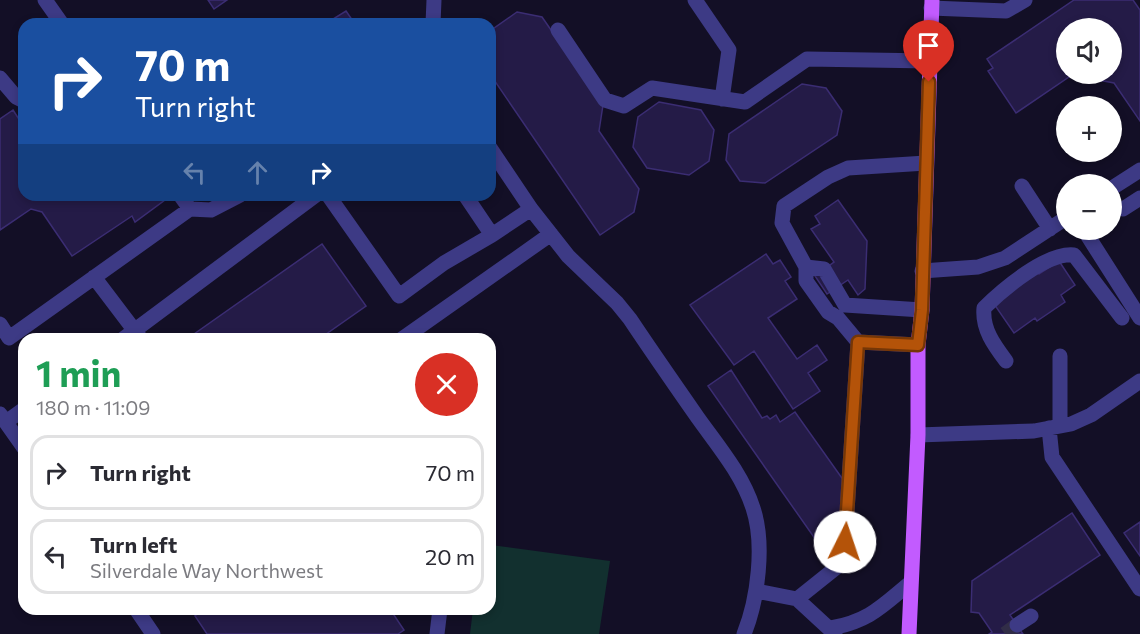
<!DOCTYPE html>
<html lang="en">
<head>
<meta charset="utf-8">
<style>
	:root { --surface:#fff; --page:#f2f2f3; --text:#2b2b33; --muted:#7c7c81; --line:#e1e1e2 }
	body { margin:0; font-family:Commissioner,sans-serif; background:var(--page); color:var(--text); height:100vh; display:flex; flex-direction:column; font-size:22px; white-space:nowrap }
	* { box-sizing:border-box; margin:0 }
	p { font-size:20px; color:var(--muted) }
	.icon { flex:none; width:33px; height:33px; fill:none; stroke:currentColor; stroke-width:2; stroke-linecap:round; stroke-linejoin:round }
	.map { position:relative; flex:1; overflow:hidden }
	.drawer { position:absolute; left:18px; top:333px; width:478px; height:282px; display:flex; flex-direction:column; background:var(--surface); border-radius:18px; box-shadow:0 3px 9px #0003 }
	.drawer>* { flex:none }
	.top-card { position:absolute; left:18px; top:18px; width:478px; height:183px; border-radius:18px; box-shadow:0 3px 9px #0003; background:#1a4fa0; color:#fff; overflow:hidden }
	.buttons { position:absolute; left:1056px; top:18px; display:grid; gap:12px }
	.buttons a { display:grid; place-items:center; width:66px; height:66px; border-radius:50%; background:var(--surface); box-shadow:0 3px 9px #0003; font-size:30px }
	.pin { position:absolute; display:grid; place-items:center; width:51px; height:51px; color:#fff; margin:-62px -26px; border-radius:50% 50% 50% 0; rotate:-45deg; box-shadow:0 0 6px #0007 }
	.pin .icon { rotate:45deg }
	.me { position:absolute; width:66px; margin:-33px; rotate:4deg; stroke-linejoin:round; filter:drop-shadow(0 0 4px #0008) }
	.turn { display:flex; align-items:center; gap:21px; height:126px; padding:0 18px; font-size:27px }
	.turn .icon { width:78px; height:78px; stroke-width:2.5 }
	.turn b { display:block; font-size:42px; line-height:51px }
	.lanes { display:flex; align-items:center; height:57px; padding:0 18px; background:#0003; justify-content:center; gap:30px; direction:ltr }
	.lanes .off { opacity:.35 }
	.round { display:grid; place-items:center; flex:none; width:63px; height:63px; border-radius:32px; background:var(--page) }
	.headline { display:flex; align-items:center; justify-content:space-between; height:102px; padding:0 18px }
	h1 { font-size:36px; font-weight:700; line-height:45px; color:#1e9e55 }
	ul { padding:0; list-style:none }
	li { display:flex; align-items:center; gap:18px; height:75px; margin:0 12px 9px; padding:0 6px; border:3px solid var(--line); border-radius:18px }
	li div { flex:1 }
	li b { display:block; font-size:22px }
	li em { font-style:normal }
	.map>svg:first-child { display:block }
</style>
</head>
<body>
<div class="map">
<svg width="1140" height="634" viewBox="0 0 1140 634">
	<rect width="100%" height="100%" fill="#130f26"/>
	<!-- green -->
	<path fill="#12302f" d="M491,545l119,16 -11,73h-129l3,-25h17z"/>
	<!-- building -->
	<path fill="#241b47" stroke="#3b2d73" stroke-width="1.5" fill-rule="evenodd" d="M208,0h19l-13,9z
		M1074,0h59l7,10v111l-26,-38 -42,-8 -56,38 -28,-42 5,-3 -6,-9zM1066,28h46v46h-46z
		M346,11l9,13h-30z
		M517,12l25,5 61,88 -4,26 40,58 -5,23 -34,23 -110,-161v-43z
		M802,84l24,4 16,23 -5,24 -72,48 -25,-2 -14,-21 3,-26z
		M659,102l42,8 13,20 -5,31 -20,14 -42,-7 -14,-21 5,-30z
		M13,110l11,17v68h144l1,2 -34,25 -3,-6 -60,40 -30,-44 -11,-3 -31,21v-111z
		M838,200l29,41 -2,48 -7,6 -10,-15 -21,14 -12,-18 19,-14 -23,-33 9,-5 -5,-8z
		M322,244l44,62 -47,33h-132z
		M766,254l7,10 7,-4 11,17 -6,4 12,18 -29,19 29,41 20,-14 10,15 -19,13 12,18 -27,18 -39,-58 -20,14 -44,-60z
		M1059,261l16,24 -14,10 4,7 -28,19 -2,-3 -21,15 -20,-29 43,-34 2,4z
		M731,370l31,48 5,-2 3,3 6,-4 4,7 15,-10 49,69 -1,46 -25,16 -110,-157z
		M1072,513l28,42 -90,60 13,19h-34l3,-2 -13,-19 -8,-1 1,-31z
		M1140,522v34l-16,-23z
		M203,609h187l14,21 -6,4h-191l-12,-18z"/>
	<g fill="none" stroke-linecap="round" stroke-linejoin="round">
		<!-- minor-tunnel -->
		<path stroke="#312d47" stroke-width="15" stroke-dasharray="15 8" stroke-linecap="butt" d="M1005,634l12,-9"/>
		<!-- minor -->
		<path stroke="#3d3a85" stroke-width="15" d="M45,0l17,24
			M695,0l34,50 -7,49
			M931,8l75,3 19,-11
			M433,24l1,-24
			M558,30l47,70 19,6 28,-18 93,14 62,-43 123,2
			M0,78l16,19 8,4
			M490,148l41,61 37,47 49,47 13,16c22,33 45,66 68,99 20,28 44,56 55,90 12,36 5,91 -9,126
			M1022,186l28,43
			M1112,188l28,-18
			M328,195l71,101 45,-33 48,-28 39,-26
			M465,195l27,40
			M190,209l21,1 29,-15
			M1123,209l17,-11
			M1084,230l56,88
			M806,267l18,2 21,36 77,5
			M922,271l56,-4 27,-9 61,-40
			M94,277l47,62
			M0,324l9,14 181,-129 -10,-14
			M123,339l193,-144
			M402,339l149,-105
			M918,345l-60,-3 -20,-24 -10,-6 -22,-31v-14l-24,-44 2,-17 44,-29 20,-9 78,-5
			M1006,361c-12,-16 -24,-32 -22,-53 19,-19 63,-56 90,-53l48,63
			M0,414l24,34
			M6,422l18,-13
			M1060,426v-70
			M1049,428l3,29 88,132
			M918,435l116,-4 37,-7 20,-9 49,-34
			M756,591l41,8 38,35
			M797,599l40,-32 8,-25 13,-200
			M136,609l17,25
			M1017,625l14,-9
			M831,628c38,-7 50,-21 79,-45
			M437,634l3,-25"/>
		<!-- major -->
		<path stroke="#c25bff" stroke-width="15" d="M909,634l9,-199v-90l4,-35 10,-310"/>
	</g>
	<g fill="none" stroke-linecap="round" stroke-linejoin="round">
		<!-- route casing -->
		<g stroke="#753606" stroke-width="15">
			<path id="route" d="M845,542l13,-200 60,3 4,-35 7,-228"/>
		</g>
		<!-- route -->
		<use href="#route" stroke="#b45309" stroke-width="10"/>
	</g>
</svg>
<div class="buttons">
<a><svg class="icon" aria-label="sound" viewBox="0 0 24 24"><path d="M4 9h4l5-4v14l-5-4H4zM17 9q2 3 0 6"/></svg></a>
<a>+</a>
<a>−</a>
</div>
<div class="pin" style="left:929px;top:82px;background:#d93025"><svg class="icon" aria-label="arrive" viewBox="0 0 24 24"><path d="M6 21V4h12l-3 4 3 4H6"/></svg></div>
<svg class="me" style="left:845px;top:542px" viewBox="-20 -20 40 40"><circle r="19" fill="#fff"/><path d="M0-13L10 11 0 6-10 11z" fill="#b45309"/></svg>
<div class="top-card">
<div class="turn"><svg class="icon" aria-label="right" viewBox="0 0 24 24"><path d="M7 20v-9h11M14 6l5 5-5 5"/></svg><div><b>70 m</b>Turn right</div></div>
<div class="lanes"><svg class="icon off" aria-label="left" viewBox="0 0 24 24"><path d="M17 20v-9H6M10 6l-5 5 5 5"/></svg><svg class="icon off" aria-label="ahead" viewBox="0 0 24 24"><path d="M12 20V5M6 11l6-6 6 6"/></svg><svg class="icon" aria-label="right" viewBox="0 0 24 24"><path d="M7 20v-9h11M14 6l5 5-5 5"/></svg></div>
</div>
<section class="drawer">
<div class="headline"><div><h1>1 min</h1><p>180 m · 11:09</p></div><a class="round" style="background:#d93025;color:#fff"><svg class="icon" aria-label="close" viewBox="0 0 24 24"><path d="M6 6l12 12M18 6L6 18"/></svg></a></div>
<ul>
<li><svg class="icon" aria-label="right" viewBox="0 0 24 24"><path d="M7 20v-9h11M14 6l5 5-5 5"/></svg><div><b>Turn right</b></div><em>70 m</em></li>
<li><svg class="icon" aria-label="left" viewBox="0 0 24 24"><path d="M17 20v-9H6M10 6l-5 5 5 5"/></svg><div><b>Turn left</b><p>Silverdale Way Northwest</p></div><em>20 m</em></li>
</ul>
</section>
</div>
</body>
</html>
